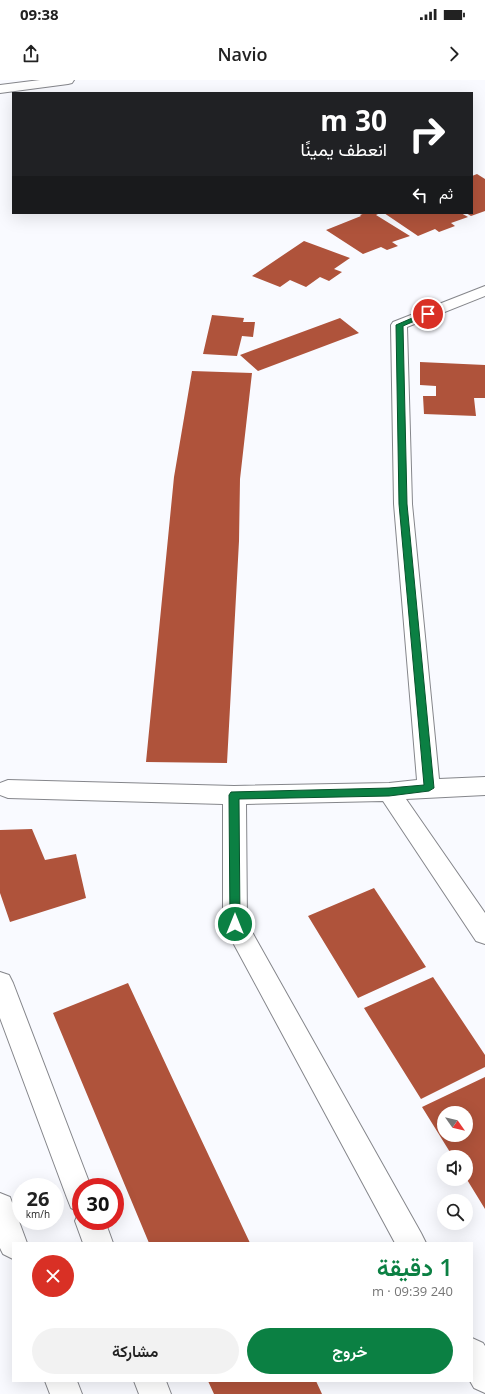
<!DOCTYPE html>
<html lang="ar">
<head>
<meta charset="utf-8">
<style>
	:root { --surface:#fff; --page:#f2f2f2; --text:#222; --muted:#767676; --accent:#0b8043 }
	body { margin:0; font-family:"Open Sans",Vazirmatn,sans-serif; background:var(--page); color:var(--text); direction:rtl; height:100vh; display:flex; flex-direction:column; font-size:15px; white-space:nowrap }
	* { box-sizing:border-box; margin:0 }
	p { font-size:13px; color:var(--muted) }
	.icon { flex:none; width:22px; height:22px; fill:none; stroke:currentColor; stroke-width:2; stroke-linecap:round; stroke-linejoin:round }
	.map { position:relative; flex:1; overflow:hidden; direction:ltr }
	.drawer { position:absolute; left:12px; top:1162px; width:461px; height:140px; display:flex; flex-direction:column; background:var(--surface); border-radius:0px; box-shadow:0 4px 16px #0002; direction:rtl }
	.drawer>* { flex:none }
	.top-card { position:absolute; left:12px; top:12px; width:461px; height:122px; border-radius:0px; box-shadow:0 4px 16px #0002; direction:rtl; background:#202124; color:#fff; overflow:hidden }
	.needle { width:26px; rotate:124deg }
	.tools { position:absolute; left:437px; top:1026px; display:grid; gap:8px }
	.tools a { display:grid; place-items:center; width:36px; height:36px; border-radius:50%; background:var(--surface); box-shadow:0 4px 16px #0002; font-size:20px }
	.speed { position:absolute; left:12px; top:1098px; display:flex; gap:8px; font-size:20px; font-weight:700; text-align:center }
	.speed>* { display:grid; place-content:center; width:52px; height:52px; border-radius:50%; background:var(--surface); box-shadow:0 4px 16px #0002; line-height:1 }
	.speed small { font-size:10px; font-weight:400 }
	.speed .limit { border:6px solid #d22; background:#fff; color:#111 }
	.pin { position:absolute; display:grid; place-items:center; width:34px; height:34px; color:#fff; margin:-17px; border:2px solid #fff; border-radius:50%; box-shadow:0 1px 4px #0007 }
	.me { position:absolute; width:44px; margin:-22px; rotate:0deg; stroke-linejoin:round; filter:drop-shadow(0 0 3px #0008) }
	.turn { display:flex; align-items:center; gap:14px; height:84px; padding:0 20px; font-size:18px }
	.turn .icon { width:52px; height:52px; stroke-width:2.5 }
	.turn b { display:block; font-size:28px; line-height:34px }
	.then { display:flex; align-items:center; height:38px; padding:0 20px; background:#0003; gap:8px; font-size:15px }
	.round { display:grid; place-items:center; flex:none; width:42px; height:42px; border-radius:21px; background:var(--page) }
	.head { display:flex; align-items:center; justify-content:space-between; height:68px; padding:0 20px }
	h1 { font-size:24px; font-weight:600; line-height:30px; color:var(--accent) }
	.button { display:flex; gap:8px; margin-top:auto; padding:8px 20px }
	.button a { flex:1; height:46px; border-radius:24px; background:var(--accent); color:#fff; font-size:16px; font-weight:600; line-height:46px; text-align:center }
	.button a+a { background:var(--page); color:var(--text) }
	.status { display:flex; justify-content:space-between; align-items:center; height:28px; padding:0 20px; background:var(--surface); direction:ltr }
	.status svg { height:11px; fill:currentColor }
	header { display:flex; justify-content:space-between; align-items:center; height:52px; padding:0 20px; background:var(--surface); font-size:18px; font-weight:600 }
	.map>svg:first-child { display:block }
</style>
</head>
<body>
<div class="status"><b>09:38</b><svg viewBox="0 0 49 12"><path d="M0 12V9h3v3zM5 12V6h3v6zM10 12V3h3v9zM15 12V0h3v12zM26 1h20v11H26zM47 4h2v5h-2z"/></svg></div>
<header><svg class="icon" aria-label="forward" viewBox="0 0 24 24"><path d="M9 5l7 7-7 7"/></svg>Navio<svg class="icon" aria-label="share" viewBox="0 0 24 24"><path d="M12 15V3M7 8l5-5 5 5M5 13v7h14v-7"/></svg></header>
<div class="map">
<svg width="485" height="1314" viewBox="0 0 485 1314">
	<rect width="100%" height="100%" fill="#f9faff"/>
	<!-- building -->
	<path fill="#af533b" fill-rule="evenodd" d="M477,94l8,5v32l-14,5 -5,-3h6v-37z
		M365,133h11l2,1 -2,1 34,21 -18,6 6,4 -11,4 -6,-3 -18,7 -37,-24 35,-14 -1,-1z
		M384,133h77l7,4 -17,6 4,3 -16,6 -4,-3 -17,7z
		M304,161l46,17 -16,11 8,3 -13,9 -9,-4 -14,10 -16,-7 -10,7 -28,-11z
		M212,235l32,3 -1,4h12l-2,15 -11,-1 -5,20 -34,-2z
		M340,238l19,15 -101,38 -18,-16z
		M420,282l65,3v33h-11l2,18 -52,-2 -1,-18h13v-10l-16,-1z
		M192,291l60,2 -12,106 -1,62 -12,222 -81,-1 28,-285z
		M32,749l13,31 31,-6 10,44 -76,24 -10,-29v-63z
		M374,808l52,79 -68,31 -50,-82z
		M433,897l52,78v12l-64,32 -57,-91z
		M128,903l47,101 75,159h-101l-96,-230z
		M485,997v132l-19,-31v-21h-13l-31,-50zM444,1033h22v22h-22z
		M208,1301h108l6,13h-108z"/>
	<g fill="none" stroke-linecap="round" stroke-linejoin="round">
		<!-- minor casing -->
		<g stroke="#85868b" stroke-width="2">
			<path id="minor" d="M40,0h34l-2,3 -4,1 -68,9v-8z
				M485,206v10l-78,31 5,177 27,275 46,-2v18l-79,4 79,114v31l-9,-3 -93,-140 -137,3 1,119 174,310 5,10h-31l-172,-319v-120l-215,-6 -8,-3v-12l8,-3 226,6 155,-3 28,-3 -23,-276 -3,-179 2,-3z
				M0,892l9,3 4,8 78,204h-10v34h24l8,22h-30l-8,-22 4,-9 -8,-4 -4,-10 -67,-180z
				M0,1113l10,4 17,46h-14v16l-10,-5 -3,-6z
				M472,1258l11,5 2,3v47l-11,-5 -4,-7h2z
				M45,1301h32l5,13h-32z
				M134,1301h32l5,13h-32z"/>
		</g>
		<!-- minor -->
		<use href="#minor" fill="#fff" fill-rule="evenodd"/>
	</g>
	<!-- route -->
	<path fill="#0b8043" stroke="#07532c" d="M426,232l5,2 -28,12 4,178 27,284 -5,3 -40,5 -150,3 1,125 -2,3 -3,1 -4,-1 -1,-3 -1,-129 2,-3 158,-4 35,-3 -25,-281 -3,-179z"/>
</svg>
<div class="tools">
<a><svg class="needle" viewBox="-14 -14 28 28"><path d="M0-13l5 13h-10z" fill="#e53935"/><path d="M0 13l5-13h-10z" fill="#767676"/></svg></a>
<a><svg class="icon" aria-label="sound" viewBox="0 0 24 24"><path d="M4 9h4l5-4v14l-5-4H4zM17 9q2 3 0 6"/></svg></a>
<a><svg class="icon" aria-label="search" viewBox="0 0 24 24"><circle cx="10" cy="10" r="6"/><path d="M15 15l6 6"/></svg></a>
</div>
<div class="speed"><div>26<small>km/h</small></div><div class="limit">30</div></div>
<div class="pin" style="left:428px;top:234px;background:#d93025"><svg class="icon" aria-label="arrive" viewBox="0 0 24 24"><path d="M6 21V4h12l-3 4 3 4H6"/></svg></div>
<svg class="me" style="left:235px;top:844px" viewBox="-20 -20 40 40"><circle r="17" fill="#0b8043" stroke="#fff" stroke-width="3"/><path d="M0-11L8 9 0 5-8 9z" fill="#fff"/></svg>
<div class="top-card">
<div class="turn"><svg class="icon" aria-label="right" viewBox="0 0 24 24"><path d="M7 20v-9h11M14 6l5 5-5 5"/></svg><div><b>30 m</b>انعطف يمينًا</div></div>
<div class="then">ثم<svg class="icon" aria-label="left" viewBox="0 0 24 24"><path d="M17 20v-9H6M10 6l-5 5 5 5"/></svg></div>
</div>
<section class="drawer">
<div class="head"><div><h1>1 دقيقة</h1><p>240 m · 09:39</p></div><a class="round" style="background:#d93025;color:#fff"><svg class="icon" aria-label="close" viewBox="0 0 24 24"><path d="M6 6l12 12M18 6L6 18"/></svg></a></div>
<div class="button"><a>خروج</a><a>مشاركة</a></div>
</section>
</div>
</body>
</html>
